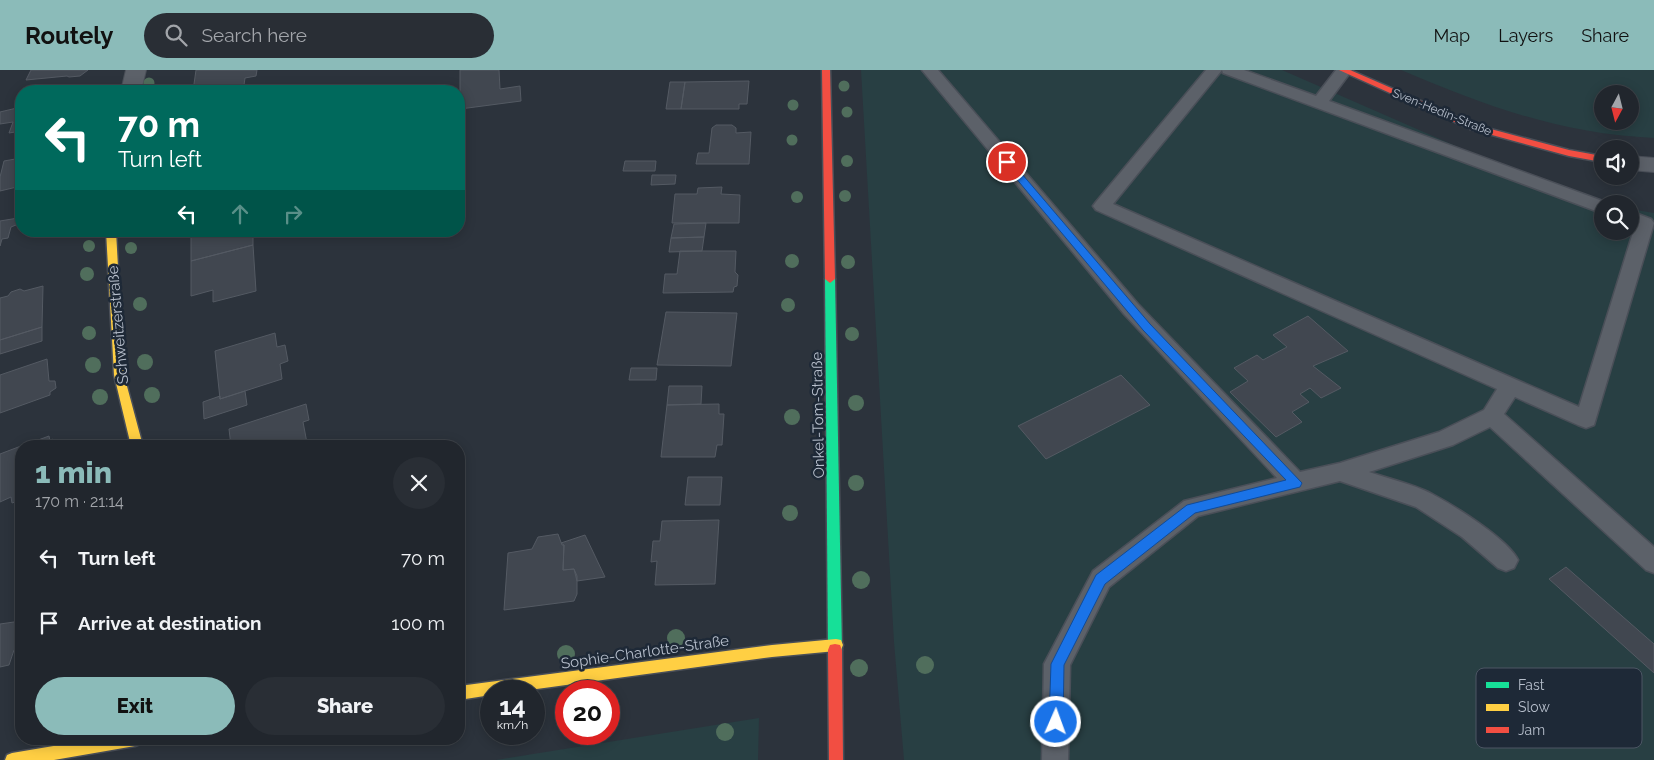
<!DOCTYPE html>
<html lang="en">
<head>
<meta charset="utf-8">
<style>
	:root { --surface:#21262d; --page:#292e35; --text:#f1f3f6; --muted:#a2a5aa; --line:#3e4349; --accent:#8bbbb9 }
	body { margin:0; font-family:Raleway,sans-serif; background:var(--page); color:var(--text); height:100vh; display:flex; flex-direction:column; font-size:19px; white-space:nowrap }
	* { box-sizing:border-box; margin:0 }
	p { font-size:16px; color:var(--muted) }
	.icon { flex:none; width:28px; height:28px; fill:none; stroke:currentColor; stroke-width:2; stroke-linecap:round; stroke-linejoin:round }
	.map { position:relative; flex:1; overflow:hidden }
	.side { position:absolute; left:15px; top:370px; width:450px; height:305px; display:flex; flex-direction:column; background:var(--surface); border-radius:20px; box-shadow:0 2px 12px #0003,0 0 0 1px var(--line) }
	.side>* { flex:none }
	.guide { position:absolute; left:15px; top:15px; width:450px; height:152px; border-radius:20px; box-shadow:0 2px 12px #0003,0 0 0 1px var(--line); background:#00695c; color:#fff; overflow:hidden }
	.needle { width:32px; rotate:187deg }
	.tools { position:absolute; left:1594px; top:15px; display:grid; gap:10px }
	.tools a { display:grid; place-items:center; width:45px; height:45px; border-radius:50%; background:var(--surface); box-shadow:0 2px 12px #0003,0 0 0 1px var(--line); font-size:25px }
	.speed { position:absolute; left:480px; top:610px; display:flex; gap:10px; font-size:25px; font-weight:700; text-align:center }
	.speed>* { display:grid; place-content:center; width:65px; height:65px; border-radius:50%; background:var(--surface); box-shadow:0 2px 12px #0003,0 0 0 1px var(--line); line-height:1 }
	.speed small { font-size:12px; font-weight:400 }
	.speed .limit { border:8px solid #d22; background:#fff; color:#111 }
	.pin { position:absolute; display:grid; place-items:center; width:42px; height:42px; color:#fff; margin:-21px; border:2px solid #fff; border-radius:50%; box-shadow:0 1px 5px #0007 }
	.me { position:absolute; width:55px; margin:-28px; rotate:2deg; stroke-linejoin:round; filter:drop-shadow(0 0 4px #0008) }
	.turn { display:flex; align-items:center; gap:18px; height:105px; padding:0 20px; font-size:22px }
	.turn .icon { width:65px; height:65px; stroke-width:2.5 }
	.turn b { display:block; font-size:35px; line-height:42px }
	.lanes { display:flex; align-items:center; height:48px; padding:0 20px; background:#0003; justify-content:center; gap:25px; direction:ltr }
	.lanes .off { opacity:.35 }
	.round { display:grid; place-items:center; flex:none; width:52px; height:52px; border-radius:26px; background:var(--page) }
	.summary { display:flex; align-items:center; justify-content:space-between; height:85px; padding:0 20px }
	h1 { font-size:30px; font-weight:800; line-height:38px; color:var(--accent) }
	.cta { display:flex; gap:10px; margin-top:auto; padding:10px 20px }
	.cta a { flex:1; height:58px; border-radius:30px; background:var(--accent); color:#111; font-size:20px; font-weight:800; line-height:58px; text-align:center }
	.cta a+a { background:var(--page); color:var(--text) }
	ul { padding:0; list-style:none }
	li { display:flex; align-items:center; gap:15px; height:65px; padding:0 20px }
	li div { flex:1 }
	li b { display:block; font-size:19px }
	li em { font-style:normal }
	header { display:flex; align-items:center; gap:30px; box-sizing:border-box; height:70px; padding:0 25px; background:var(--accent); color:#111 }
	header strong { font-size:24px }
	nav { display:flex; gap:28px; margin-inline-start:auto; font-size:18px }
	.search { width:350px; height:45px; background:var(--page); display:flex; align-items:center; gap:12px; box-sizing:border-box; padding:0 18px; border-radius:28px; color:var(--muted); font-size:19px }
	.map>svg:first-child { display:block }
</style>
</head>
<body>
<header>
<strong>Routely</strong>
<div class="search"><svg class="icon" aria-label="search" viewBox="0 0 24 24"><circle cx="10" cy="10" r="6"/><path d="M15 15l6 6"/></svg>Search here</div>
<nav><a>Map</a><a>Layers</a><a>Share</a></nav>
</header>
<div class="map">
<svg width="1654" height="690" viewBox="0 0 1654 690">
	<rect width="100%" height="100%" fill="#2c333c"/>
	<!-- green -->
	<path fill="#283f43" fill-rule="evenodd" d="M861,0h421l265,116 55,19v26h28v-22l24,4v547h-750l-10,-118z
		M1401,0h253v68c-93,-4 -168,-32 -253,-68zM1602,24h28v27h-28z
		M759,648l-1,42h-262z"/>
	<!-- building -->
	<path fill="#414750" stroke="#545a63" d="M31,0h57l-8,6 -11,1 -2,-1 -41,4z
		M196,0h61l-1,6 -11,2 -1,7 -38,6h-13z
		M460,0h39l1,19 20,-3 1,15 -61,8z
		M749,11l-2,23h-8v5h-58l4,-27z
		M670,12h15l-4,27h-15z
		M21,37v24l-12,2 4,-11 -13,2v-12z
		M716,55h16l4,3v5l15,-1 -2,32h-53l2,-11h11l3,-25z
		M21,88v28l-21,5v-14l4,-16z
		M625,91h31l-1,10h-32z
		M652,105h24l-1,9 -24,1z
		M722,117l-1,7 19,1 -1,28h-67l3,-29h22l1,-6z
		M18,148l3,1v4l-10,4 -3,11 -6,1 -2,7v-25z
		M706,153l-2,14 -33,1 3,-14z
		M191,161h62v14l-62,16z
		M704,167l-2,14 -33,1 2,-14z
		M253,175l3,46 -43,11v-12l-22,6v-35z
		M680,181h56l-1,21 3,3 -1,11 -3,1 -1,5 -70,1 2,-19h12z
		M43,216l-1,41 -42,13v-42l8,-2 3,-4 9,-3 4,2z
		M666,242l71,1 -6,53 -74,-1z
		M1308,246l40,35 -35,15 28,22 -20,10 -11,-10 -10,6 9,8 -17,10 10,10 -26,15 -46,-45 18,-11 -14,-13 23,-13 6,5 24,-13 -14,-12z
		M42,257v14l-42,13v-14z
		M275,263l2,14 8,-2 3,16 -8,3 2,15 -62,20 -5,-48z
		M47,289l2,22h6l1,7 -6,4v3l-50,18v-38z
		M631,298h26l-1,12h-27z
		M1121,305l29,30 -104,54 -28,-33z
		M669,316h33l-1,18 -34,1z
		M245,321l2,14 -43,14 -1,-17 17,-6v3z
		M306,334l3,16 -6,2 4,21 -10,3h-66l-2,-17z
		M719,334v10h5l-2,31h-5l-2,12h-54l6,-52z
		M49,366l1,5 3,-2 1,7h-32z
		M21,376v54l-9,3 -1,-6 -11,5v-48z
		M688,407h34l-2,28h-35z
		M719,450l-4,64 -60,1 2,-24 -6,1 2,-21h7l2,-20z
		M558,464l4,11h2l-1,25 11,-1 3,7v18l-3,7 -70,9 4,-57 24,-4 6,-12z
		M585,465l20,42 -28,4 -3,-12 -11,1 1,-25 -3,-2z
		M1566,497l88,77v29l-105,-94z
		M21,551l-2,14h2v14l-7,1 -5,15 -9,2v-43z"/>
	<g fill="none" stroke-linecap="round" stroke-linejoin="round">
		<!-- lane casing -->
		<g stroke="#4a4f58" stroke-width="3">
			<path id="lane" d="M922,0h16l200,234 162,168 40,-9 99,-31 45,-22 13,-21 -401,-179 -3,-4 3,-4 110,-132h38l72,26 20,-26h16l-23,31 279,102 -6,1v9l-6,-2 -373,-138 -1,-3 -109,134 466,203 56,-181 -5,-2v-13l21,8 3,4 -60,202 -8,3 -8,-3 -63,-28 -11,17 150,133v26l-8,-3 -156,-143 -37,18 -84,27c20,7 44,12 63,22 21,11 76,45 86,66l-4,8 -8,3 -8,-3 -36,-31 -46,-30 -76,-26 -142,35 -89,71 -39,78 -2,95h-26l2,-96 49,-93 91,-70 93,-23 -153,-164z"/>
		</g>
		<!-- street casing -->
		<g stroke="#4a4f58" stroke-width="2">
			<path id="street" d="M126,0h20l-5,21h-20z
				M1630,86l24,2v14l-24,-2z"/>
		</g>
		<!-- fast casing -->
		<g stroke="#4a4f58" stroke-width="3">
			<path id="fast" d="M830,205l5,4 7,371 -2,5 -5,1 -5,-1 -2,-5 -3,-371z"/>
		</g>
		<!-- slow casing -->
		<g stroke="#4a4f58" stroke-width="3">
			<path id="slow" d="M106,161h10l8,144 19,71h-12l-17,-71z
				M836,569l5,1 2,5 -2,5 -5,1 -64,6 -250,34h-31v4l-32,5v-14l313,-41z
				M95,669h47l-2,5 -5,2 -81,14h-49l2,-5 5,-2z"/>
		</g>
		<!-- jam casing -->
		<g stroke="#4a4f58" stroke-width="3">
			<path id="jam" d="M822,0h8l5,209 -5,4 -5,-4z
				M1339,0h11l126,55 93,25 33,6v6l-33,-6 -99,-27z
				M835,574l5,1 2,5 1,110h-14l-1,-110 2,-5z"/>
		</g>
		<!-- lane -->
		<use href="#lane" fill="#5c6169" fill-rule="evenodd"/>
		<!-- street -->
		<use href="#street" fill="#5c6169" fill-rule="evenodd"/>
		<!-- fast -->
		<use href="#fast" fill="#16e098" fill-rule="evenodd"/>
		<!-- slow -->
		<use href="#slow" fill="#ffcf43" fill-rule="evenodd"/>
		<!-- jam -->
		<use href="#jam" fill="#f24e42" fill-rule="evenodd"/>
	</g>
	<!-- trees -->
	<g fill="#506e5c">
		<circle cx="149" cy="13" r="5.5"/>
		<circle cx="844" cy="16" r="5.5"/>
		<circle cx="793" cy="35" r="5.5"/>
		<circle cx="847" cy="42" r="5.5"/>
		<circle cx="792" cy="70" r="5.5"/>
		<circle cx="847" cy="91" r="6"/>
		<circle cx="845" cy="126" r="6"/>
		<circle cx="797" cy="127" r="6"/>
		<circle cx="89" cy="176" r="6"/>
		<circle cx="131" cy="178" r="6"/>
		<circle cx="792" cy="191" r="7"/>
		<circle cx="848" cy="192" r="7"/>
		<circle cx="87" cy="204" r="7"/>
		<circle cx="140" cy="234" r="7"/>
		<circle cx="788" cy="235" r="7"/>
		<circle cx="89" cy="263" r="7"/>
		<circle cx="852" cy="264" r="7"/>
		<circle cx="145" cy="292" r="8"/>
		<circle cx="93" cy="295" r="8"/>
		<circle cx="152" cy="325" r="8"/>
		<circle cx="100" cy="327" r="8"/>
		<circle cx="856" cy="333" r="8"/>
		<circle cx="792" cy="347" r="8"/>
		<circle cx="856" cy="413" r="8"/>
		<circle cx="790" cy="443" r="8"/>
		<circle cx="861" cy="510" r="9"/>
		<circle cx="676" cy="568" r="9"/>
		<circle cx="566" cy="584" r="9"/>
		<circle cx="925" cy="595" r="9"/>
		<circle cx="859" cy="598" r="9"/>
		<circle cx="725" cy="662" r="9"/>
	</g>
	<!-- route -->
	<path fill="#1a73e8" stroke="#114b97" d="M1007,89l3,1 140,164 152,159 -2,4 -4,1 -101,25 -90,71 -41,81 -1,57 -2,5 -5,2 -5,-2 -2,-5 2,-58 45,-89 91,-70 99,-25 -143,-150 -139,-166 -2,-2z"/>
	<g text-anchor="middle" stroke-width="5" stroke-linejoin="round" paint-order="stroke">
		<!-- far-street labels -->
		<g font-size="12" fill="#b7bfcc" stroke="#1e2937">
			<text transform="translate(1442 42) rotate(22)" y="4">Sven-Hedin-Straße</text>
		</g>
		<!-- street labels -->
		<g font-size="15" fill="#b7bfcc" stroke="#1e2937">
			<text transform="translate(118 255) rotate(-95)" y="5">Schweitzerstraße</text>
			<text transform="translate(818 345) rotate(-91)" y="5">Onkel-Tom-Straße</text>
			<text transform="translate(645 582) rotate(-8)" y="5">Sophie-Charlotte-Straße</text>
		</g>
	</g>
	<!-- legend -->
	<rect x="1476" y="598" width="166" height="80" rx="8" fill="#1e2937" stroke="#4c5664" stroke-width="1"/>
	<rect x="1486" y="612" width="23" height="6" fill="#16e098"/>
	<rect x="1486" y="634" width="23" height="7" fill="#ffcf43"/>
	<rect x="1486" y="657" width="23" height="6" fill="#f24e42"/>
	<g font-size="14" fill="#b7bfcc">
		<text x="1518" y="620">Fast</text>
		<text x="1518" y="642">Slow</text>
		<text x="1518" y="665">Jam</text>
	</g>
</svg>
<div class="tools">
<a><svg class="needle" viewBox="-14 -14 28 28"><path d="M0-13l5 13h-10z" fill="#e53935"/><path d="M0 13l5-13h-10z" fill="#a2a5aa"/></svg></a>
<a><svg class="icon" aria-label="sound" viewBox="0 0 24 24"><path d="M4 9h4l5-4v14l-5-4H4zM17 9q2 3 0 6"/></svg></a>
<a><svg class="icon" aria-label="search" viewBox="0 0 24 24"><circle cx="10" cy="10" r="6"/><path d="M15 15l6 6"/></svg></a>
</div>
<div class="speed"><div>14<small>km/h</small></div><div class="limit">20</div></div>
<div class="pin" style="left:1007px;top:92px;background:#d93025"><svg class="icon" aria-label="arrive" viewBox="0 0 24 24"><path d="M6 21V4h12l-3 4 3 4H6"/></svg></div>
<svg class="me" style="left:1056px;top:652px" viewBox="-20 -20 40 40"><circle r="17" fill="#1a73e8" stroke="#fff" stroke-width="3"/><path d="M0-11L8 9 0 5-8 9z" fill="#fff"/></svg>
<div class="guide">
<div class="turn"><svg class="icon" aria-label="left" viewBox="0 0 24 24"><path d="M17 20v-9H6M10 6l-5 5 5 5"/></svg><div><b>70 m</b>Turn left</div></div>
<div class="lanes"><svg class="icon" aria-label="left" viewBox="0 0 24 24"><path d="M17 20v-9H6M10 6l-5 5 5 5"/></svg><svg class="icon off" aria-label="ahead" viewBox="0 0 24 24"><path d="M12 20V5M6 11l6-6 6 6"/></svg><svg class="icon off" aria-label="right" viewBox="0 0 24 24"><path d="M7 20v-9h11M14 6l5 5-5 5"/></svg></div>
</div>
<section class="side">
<div class="summary"><div><h1>1 min</h1><p>170 m · 21:14</p></div><a class="round"><svg class="icon" aria-label="close" viewBox="0 0 24 24"><path d="M6 6l12 12M18 6L6 18"/></svg></a></div>
<ul>
<li><svg class="icon" aria-label="left" viewBox="0 0 24 24"><path d="M17 20v-9H6M10 6l-5 5 5 5"/></svg><div><b>Turn left</b></div><em>70 m</em></li>
<li><svg class="icon" aria-label="arrive" viewBox="0 0 24 24"><path d="M6 21V4h12l-3 4 3 4H6"/></svg><div><b>Arrive at destination</b></div><em>100 m</em></li>
</ul>
<div class="cta"><a>Exit</a><a>Share</a></div>
</section>
</div>
</body>
</html>
